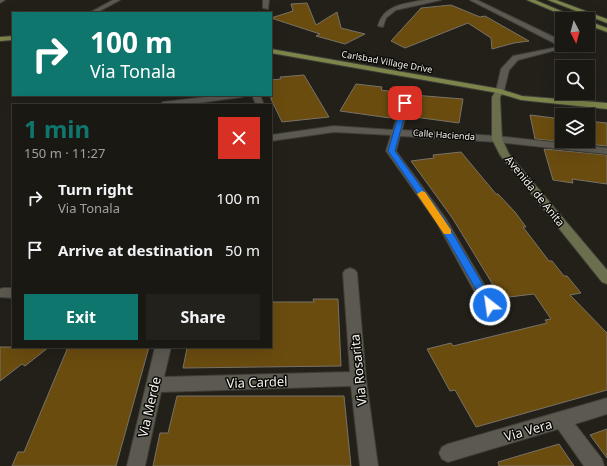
<!DOCTYPE html>
<html lang="en">
<head>
<meta charset="utf-8">
<style>
	:root { --surface:#1a1812; --page:#23211b; --text:#f1f3f6; --muted:#9fa09f; --line:#383732; --accent:#0f766e }
	body { margin:0; font-family:"Noto Sans",sans-serif; background:var(--page); color:var(--text); height:100vh; display:flex; flex-direction:column; font-size:15px; white-space:nowrap }
	* { box-sizing:border-box; margin:0 }
	p { font-size:13px; color:var(--muted) }
	.icon { flex:none; width:22px; height:22px; fill:none; stroke:currentColor; stroke-width:2; stroke-linecap:round; stroke-linejoin:round }
	.map { position:relative; flex:1; overflow:hidden }
	.side { position:absolute; left:12px; top:104px; width:260px; height:244px; display:flex; flex-direction:column; background:var(--surface); border-radius:0px; box-shadow:0 4px 16px #0002,0 0 0 1px var(--line) }
	.side>* { flex:none }
	.top-card { position:absolute; left:12px; top:12px; width:260px; height:84px; border-radius:0px; box-shadow:0 4px 16px #0002,0 0 0 1px var(--line); background:#0f766e; color:#fff; overflow:hidden }
	.needle { width:26px; rotate:174deg }
	.buttons { position:absolute; left:555px; top:12px; display:grid; gap:8px }
	.buttons a { display:grid; place-items:center; width:40px; height:40px; border-radius:0px; background:var(--surface); box-shadow:0 4px 16px #0002,0 0 0 1px var(--line); font-size:20px }
	.pin { position:absolute; display:grid; place-items:center; width:34px; height:34px; color:#fff; margin:-17px; border-radius:8px; box-shadow:0 2px 6px #0006 }
	.me { position:absolute; width:44px; margin:-22px; rotate:330deg; stroke-linejoin:round; filter:drop-shadow(0 0 3px #0008) }
	.turn { display:flex; align-items:center; gap:14px; height:84px; padding:0 12px; font-size:18px }
	.turn .icon { width:52px; height:52px; stroke-width:2.5 }
	.turn b { display:block; font-size:28px; line-height:34px }
	.round { display:grid; place-items:center; flex:none; width:42px; height:42px; border-radius:0px; background:var(--page) }
	.head { display:flex; align-items:center; justify-content:space-between; height:68px; padding:0 12px }
	h1 { font-size:24px; font-weight:700; line-height:30px; color:var(--accent) }
	.action { display:flex; gap:8px; margin-top:auto; padding:8px 12px }
	.action a { flex:1; height:46px; border-radius:0px; background:var(--accent); color:#fff; font-size:16px; font-weight:700; line-height:46px; text-align:center }
	.action a+a { background:var(--page); color:var(--text) }
	ul { padding:0; list-style:none }
	li { display:flex; align-items:center; gap:12px; height:52px; padding:0 12px }
	li div { flex:1 }
	li b { display:block; font-size:15px }
	li em { font-style:normal }
	.map>svg:first-child { display:block }
</style>
</head>
<body>
<div class="map">
<svg width="607" height="466" viewBox="0 0 607 466">
	<rect width="100%" height="100%" fill="#222018"/>
	<!-- building -->
	<path fill="#6a4c0f" stroke="#787269" d="M307,3l9,22 21,-13 4,16 24,6 -20,10 -29,-8 4,-2 -49,-16 22,-7 -2,-7z
		M451,5l29,12 5,-1 44,25 -15,2 -22,6 -1,-11 -23,-15 -63,25 -14,-7 30,-33z
		M304,75l25,42 -47,5 -11,-23v-19l10,-1 -1,-2z
		M356,84l26,3 -1,3 21,3 -6,21h-4l-2,4 -50,-7z
		M413,95l50,4 -4,24 -52,-7z
		M530,115l32,4v22h26v-20l19,2v23l-72,-7z
		M544,149l63,6v29l-35,-5 1,4 -20,-3z
		M461,152l35,42h2l17,18 11,15h-3l26,34h3l12,15h3l14,17 -11,2 37,38v57l-131,37 -21,-37 -5,1 -23,-42 24,-6 2,3 94,-23 -2,-3 6,-1 -17,-25 -33,4 -48,-79 -42,-58 23,-3 -1,-3z
		M313,299h25l3,67 -158,2 4,-20h84v-46h43z
		M0,347h49l-24,19 -3,-2 -22,17z
		M68,347h81l-33,119h-104l6,-14h6z
		M177,396h167l7,70h-198l7,-33h8z
		M607,429v29l-17,-23z
		M559,444l15,22h-75l-1,-4z"/>
	<g fill="none" stroke-linecap="round" stroke-linejoin="round">
		<!-- street casing -->
		<g stroke="#3e3d37" stroke-width="2">
			<path id="street" d="M0,0h5l-5,3z
				M113,0h7l-24,13h-7z
				M263,0h6l-1,9 -5,-1z
				M425,0h16l-45,10 -10,8 -3,9 -5,-1c5,-21 28,-23 47,-26z
				M470,0h7l85,41v4h3l-1,3 -46,12 -9,10 -5,21 -7,2 -1,-2 5,-22 12,-13 45,-9v-2z
				M406,87l7,2 -11,41 95,6 110,12v6l-110,-12 -97,-6 -4,15 50,68 50,86 -2,4 -5,1 -5,-1 -47,-86 -51,-72 5,-16 -57,-3 -63,9v-6l63,-9 59,4z
				M223,95h23l-4,2 -59,8h-24l4,-3z
				M252,95h8l4,10h-8z
				M350,268l5,2 2,3 9,106 12,87h-18l-9,-80 -190,6 -16,74h-18l28,-119h16l-7,30 186,-5 -7,-99 2,-3z
				M3,288h10v10l-13,-1v-8z
				M607,398v16l-32,10 27,35 2,7h-20l-26,-37 -110,33 -6,-3 -3,-6 3,-6 6,-3z"/>
		</g>
		<!-- secondary casing -->
		<g stroke="#3e3d37" stroke-width="2">
			<path id="secondary" d="M497,89l7,2 -4,6 2,42 7,15 98,116v14l-5,-2 -102,-127 -8,-16v-42z"/>
		</g>
		<!-- primary casing -->
		<g stroke="#3e3d37" stroke-width="2">
			<path id="primary" d="M527,0h8l45,19h-8z
				M548,0h8l51,19v4z
				M588,21l19,7v4l-19,-7z
				M13,36v4l-13,1v-4z
				M271,49l229,40 22,7 85,7v6l-86,-9 -23,-7 -227,-40z"/>
		</g>
		<!-- street -->
		<use href="#street" fill="#5b5950" fill-rule="evenodd"/>
		<!-- secondary -->
		<use href="#secondary" fill="#6c6f4d" fill-rule="evenodd"/>
		<!-- primary -->
		<use href="#primary" fill="#7e854b" fill-rule="evenodd"/>
	</g>
	<!-- route -->
	<path fill="#1a73e8" stroke="#114b97" d="M405,101l3,2 -13,48 50,69 48,82 2,3 -2,2h-7l-48,-84 -50,-72 14,-48z"/>
	<!-- slow -->
	<path fill="#f59e0b" d="M422,191l3,1 26,38v4h-7l-27,-40z"/>
	<g text-anchor="middle" stroke-width="3" stroke-linejoin="round" paint-order="stroke">
		<!-- far-street labels -->
		<g font-size="9" fill="#f4f2ed" stroke="#0b0a07">
			<text transform="translate(387 62) rotate(10)" y="3">Carlsbad Village Drive</text>
			<text transform="translate(444 135) rotate(4)" y="3">Calle Hacienda</text>
		</g>
		<!-- street labels -->
		<g font-size="11" fill="#f4f2ed" stroke="#0b0a07">
			<text transform="translate(535 191) rotate(51)" y="4">Avenida de Anita</text>
		</g>
		<!-- near-street labels -->
		<g font-size="13" fill="#f4f2ed" stroke="#0b0a07">
			<text transform="translate(358 370) rotate(-96)" y="5">Via Rosarita</text>
			<text transform="translate(257 382) rotate(-2)" y="5">Via Cardel</text>
			<text transform="translate(149 407) rotate(-77)" y="5">Via Merde</text>
			<text transform="translate(528 430) rotate(-16)" y="5">Via Vera</text>
		</g>
	</g>
</svg>
<div class="buttons">
<a><svg class="needle" viewBox="-14 -14 28 28"><path d="M0-13l5 13h-10z" fill="#e53935"/><path d="M0 13l5-13h-10z" fill="#9fa09f"/></svg></a>
<a><svg class="icon" aria-label="search" viewBox="0 0 24 24"><circle cx="10" cy="10" r="6"/><path d="M15 15l6 6"/></svg></a>
<a><svg class="icon" aria-label="layers" viewBox="0 0 24 24"><path d="M12 4l9 5-9 5-9-5zM3 14l9 5 9-5"/></svg></a>
</div>
<div class="pin" style="left:405px;top:103px;background:#d93025"><svg class="icon" aria-label="arrive" viewBox="0 0 24 24"><path d="M6 21V4h12l-3 4 3 4H6"/></svg></div>
<svg class="me" style="left:490px;top:305px" viewBox="-20 -20 40 40"><circle r="17" fill="#1a73e8" stroke="#fff" stroke-width="3"/><path d="M0-11L8 9 0 5-8 9z" fill="#fff"/></svg>
<div class="top-card">
<div class="turn"><svg class="icon" aria-label="right" viewBox="0 0 24 24"><path d="M7 20v-9h11M14 6l5 5-5 5"/></svg><div><b>100 m</b>Via Tonala</div></div>
</div>
<section class="side">
<div class="head"><div><h1>1 min</h1><p>150 m · 11:27</p></div><a class="round" style="background:#d93025;color:#fff"><svg class="icon" aria-label="close" viewBox="0 0 24 24"><path d="M6 6l12 12M18 6L6 18"/></svg></a></div>
<ul>
<li><svg class="icon" aria-label="right" viewBox="0 0 24 24"><path d="M7 20v-9h11M14 6l5 5-5 5"/></svg><div><b>Turn right</b><p>Via Tonala</p></div><em>100 m</em></li>
<li><svg class="icon" aria-label="arrive" viewBox="0 0 24 24"><path d="M6 21V4h12l-3 4 3 4H6"/></svg><div><b>Arrive at destination</b></div><em>50 m</em></li>
</ul>
<div class="action"><a>Exit</a><a>Share</a></div>
</section>
</div>
</body>
</html>
